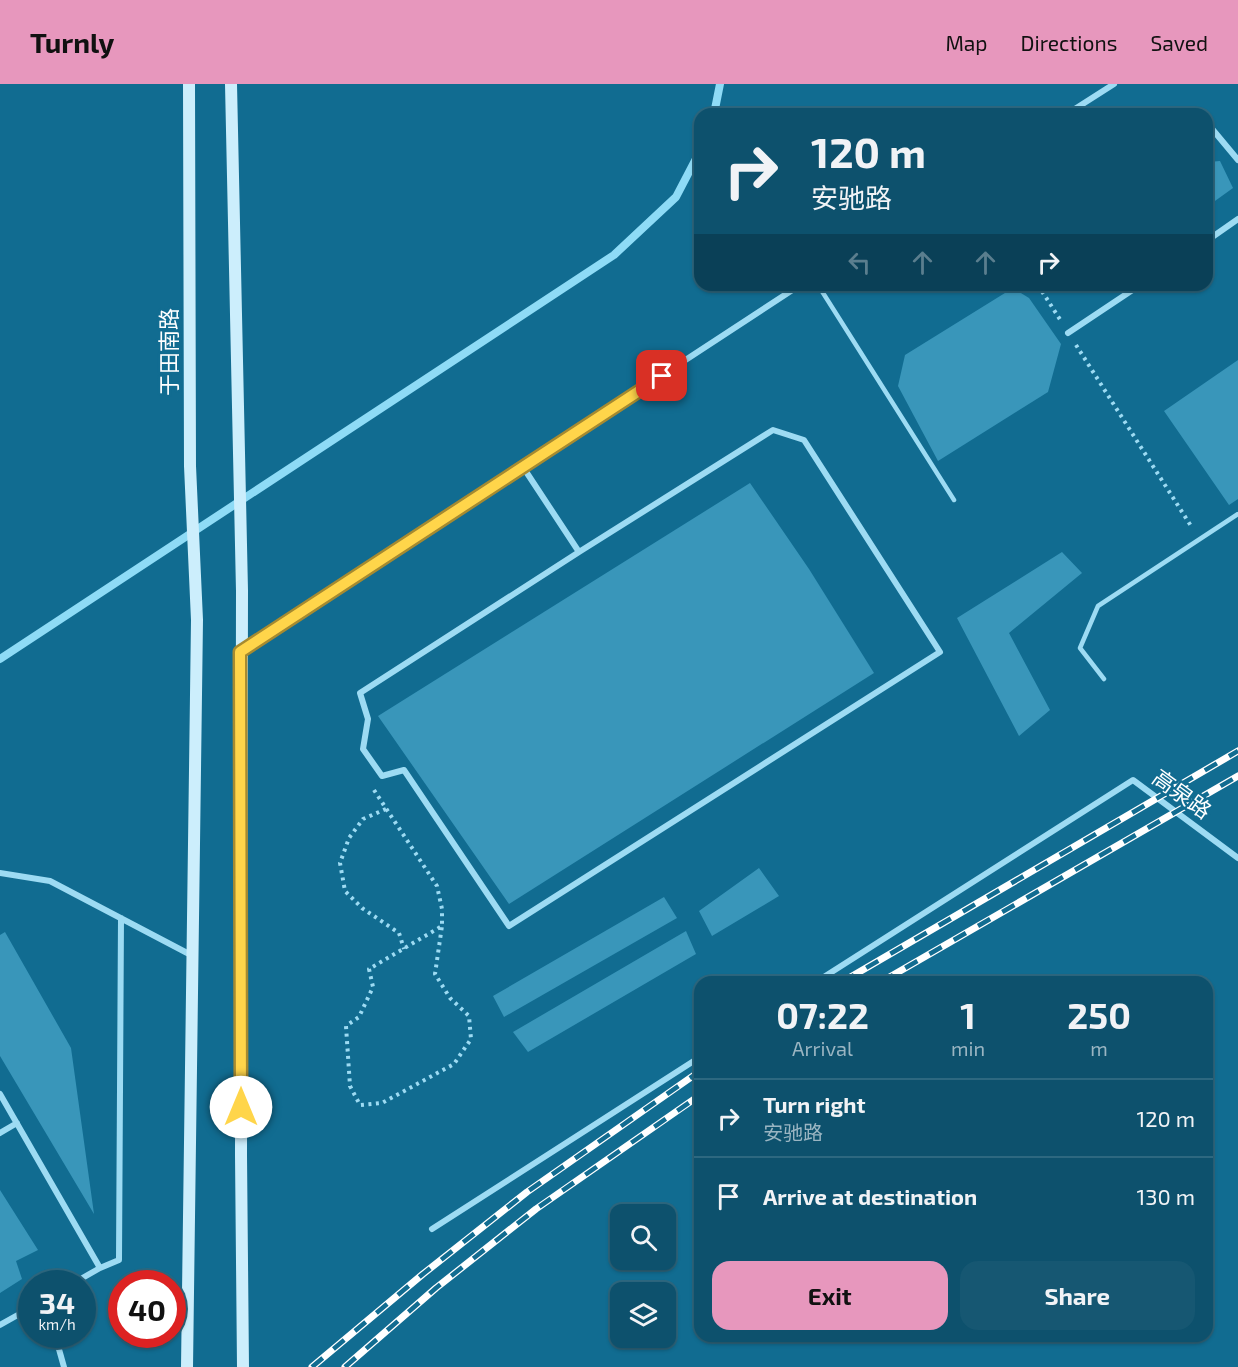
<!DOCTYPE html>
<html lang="en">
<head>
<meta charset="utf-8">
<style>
	:root { --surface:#0d516d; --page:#165772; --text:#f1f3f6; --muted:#9ab5c2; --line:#2d6880; --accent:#e797bd }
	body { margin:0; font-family:"Exo 2","Noto Sans SC",sans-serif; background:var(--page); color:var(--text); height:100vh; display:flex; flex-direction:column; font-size:22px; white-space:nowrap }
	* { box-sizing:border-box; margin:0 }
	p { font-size:20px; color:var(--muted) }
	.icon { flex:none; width:33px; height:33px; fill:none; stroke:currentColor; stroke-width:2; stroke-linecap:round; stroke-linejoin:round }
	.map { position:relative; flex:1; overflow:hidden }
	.sheet { position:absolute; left:694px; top:892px; width:519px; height:366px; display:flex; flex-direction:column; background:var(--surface); border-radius:18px; box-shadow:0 2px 4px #0004,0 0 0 2px var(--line) }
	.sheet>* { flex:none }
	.guide { position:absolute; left:694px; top:24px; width:519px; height:183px; border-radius:18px; box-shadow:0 2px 4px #0004,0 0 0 2px var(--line); background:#0d516d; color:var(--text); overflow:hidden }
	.tools { position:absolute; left:610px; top:1120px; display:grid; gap:12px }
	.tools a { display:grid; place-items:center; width:66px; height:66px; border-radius:12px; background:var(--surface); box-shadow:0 2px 4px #0004,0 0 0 2px var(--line); font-size:30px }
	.speed { position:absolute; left:18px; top:1186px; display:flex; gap:12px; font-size:30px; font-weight:700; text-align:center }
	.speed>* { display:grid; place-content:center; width:78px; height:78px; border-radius:50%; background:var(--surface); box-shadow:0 2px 4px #0004,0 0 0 2px var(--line); line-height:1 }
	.speed small { font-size:15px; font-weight:400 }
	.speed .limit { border:9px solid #d22; background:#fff; color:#111 }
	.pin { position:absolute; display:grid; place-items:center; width:51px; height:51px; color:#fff; margin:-26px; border-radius:12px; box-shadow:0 3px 9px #0006 }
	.me { position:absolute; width:66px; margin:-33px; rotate:0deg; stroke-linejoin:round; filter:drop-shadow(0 0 4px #0008) }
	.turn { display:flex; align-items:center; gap:21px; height:126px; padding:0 18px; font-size:27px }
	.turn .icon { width:78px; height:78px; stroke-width:2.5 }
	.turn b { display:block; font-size:42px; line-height:51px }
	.lanes { display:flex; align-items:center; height:57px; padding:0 18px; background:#0003; justify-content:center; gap:30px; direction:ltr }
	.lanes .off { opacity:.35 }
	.eta { display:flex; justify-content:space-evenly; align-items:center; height:102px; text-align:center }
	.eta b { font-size:36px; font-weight:700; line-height:42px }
	.primary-button { display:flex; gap:12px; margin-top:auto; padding:12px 18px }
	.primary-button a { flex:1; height:69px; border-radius:18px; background:var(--accent); color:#111; font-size:24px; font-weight:700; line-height:69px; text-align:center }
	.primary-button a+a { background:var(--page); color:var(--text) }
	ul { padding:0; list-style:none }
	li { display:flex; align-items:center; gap:18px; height:78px; padding:0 18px; border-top:2px solid var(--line) }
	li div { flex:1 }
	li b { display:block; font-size:22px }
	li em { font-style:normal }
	header { display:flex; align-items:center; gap:36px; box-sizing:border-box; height:84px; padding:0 30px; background:var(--accent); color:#111 }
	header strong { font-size:28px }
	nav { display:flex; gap:33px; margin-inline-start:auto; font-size:21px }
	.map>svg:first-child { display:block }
</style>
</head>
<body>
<header>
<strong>Turnly</strong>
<nav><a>Map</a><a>Directions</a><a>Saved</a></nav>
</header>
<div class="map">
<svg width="1238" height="1283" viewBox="0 0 1238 1283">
	<rect width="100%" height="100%" fill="#116c91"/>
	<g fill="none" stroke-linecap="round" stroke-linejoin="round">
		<!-- stream -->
		<path stroke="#8edbf6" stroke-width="8" d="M714,30l6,-30
			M0,575l614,-404 62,-58 24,-46"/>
	</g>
	<!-- building -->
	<path fill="#3996ba" d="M1220,77l13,27 -25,18v-44z
		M1013,204l16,10 32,46 -13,48 -110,69 -40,-75 7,-31z
		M1238,276v139l-9,6 -65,-94z
		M750,399l59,86 65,104 -365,231 -131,-188z
		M1062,468l20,21 -73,60 41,77 -31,26 -62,-118z
		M759,784l20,28 -67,40 -13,-25z
		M664,813l13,21 -173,99 -11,-21z
		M686,847l10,23 -168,98 -15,-20z
		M5,848l66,116 23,166 -94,-158v-121z
		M0,1106l38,60 -22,11 6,18 -22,14z"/>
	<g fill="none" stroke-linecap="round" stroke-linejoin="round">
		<!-- path -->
		<path stroke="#9ddbf3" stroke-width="4" stroke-dasharray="3 4.5" stroke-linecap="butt" d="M1038,201l23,36
			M1076,261l115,181
			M374,706l63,96 5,23v17l-73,43 4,18 -14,30 -13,9 4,60 10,19 22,-2 72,-39 17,-25 -2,-23 -19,-18 -15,-24 7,-48
			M386,725l-23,10 -14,19 -9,25 5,28 17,17 37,25 5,16"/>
		<!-- lane -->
		<path stroke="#9ddbf3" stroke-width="4.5" d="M818,201l136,215
			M1104,595l-24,-31 18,-42 140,-92"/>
		<!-- street -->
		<path stroke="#9ddbf3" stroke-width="6" d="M1067,30l47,-30
			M1189,30l7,-4 3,4
			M1208,40l30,36
			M1208,156l30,-21
			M1068,249l72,-48
			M523,383l56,85 194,-122 31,10 136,212 -431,274 -105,-156 -22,6 -19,-27 5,-30 -8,-26 219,-141
			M241,567l559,-366
			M0,789l50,8 141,74
			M816,898l317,-202 105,78
			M0,1010l100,174 19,-8 2,-342
			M0,1049l17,-10
			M432,1145l268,-172
			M72,1200l28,-16
			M0,1241l32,-18
			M55,1251l9,32"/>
		<!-- secondary -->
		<path stroke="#cceefc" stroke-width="12" d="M231,0l11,507 -1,564 2,212
			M187,1283l10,-747 -7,-154 -1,-382"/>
		<!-- rail casing -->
		<g stroke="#fff" stroke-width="7">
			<path id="rail" d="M842,898l396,-231
				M881,898l357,-206
				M312,1283l111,-93 104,-82 173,-121
				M345,1283l91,-79 100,-79 164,-114"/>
		</g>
		<!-- rail -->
		<use href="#rail" stroke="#116c91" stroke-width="4.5" stroke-dasharray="14" stroke-linecap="butt"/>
	</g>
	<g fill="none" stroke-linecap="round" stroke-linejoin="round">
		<!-- route casing -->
		<g stroke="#a68a30" stroke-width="15">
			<path id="route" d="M241,1023l-1,-455 422,-276"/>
		</g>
		<!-- route -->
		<use href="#route" stroke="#ffd54a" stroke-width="10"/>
	</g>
	<g text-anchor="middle" stroke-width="5" stroke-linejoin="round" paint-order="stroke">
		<!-- street labels -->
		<g font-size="22" fill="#fff" stroke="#116c91">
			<text transform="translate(169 268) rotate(-90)" y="8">于田南路</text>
			<text transform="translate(1182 710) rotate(36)" y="8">高泉路</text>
		</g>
	</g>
</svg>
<div class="tools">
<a><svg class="icon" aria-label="search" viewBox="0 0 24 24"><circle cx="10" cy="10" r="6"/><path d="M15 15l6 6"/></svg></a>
<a><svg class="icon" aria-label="layers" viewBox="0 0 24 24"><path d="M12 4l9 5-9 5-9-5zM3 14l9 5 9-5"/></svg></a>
</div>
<div class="speed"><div>34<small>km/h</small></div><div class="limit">40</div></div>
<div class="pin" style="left:662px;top:292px;background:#d93025"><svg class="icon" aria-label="arrive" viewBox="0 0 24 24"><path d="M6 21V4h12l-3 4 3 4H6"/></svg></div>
<svg class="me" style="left:241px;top:1023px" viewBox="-20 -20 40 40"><circle r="19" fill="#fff"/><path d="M0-13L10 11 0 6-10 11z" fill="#ffd54a"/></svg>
<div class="guide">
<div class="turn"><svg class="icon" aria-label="right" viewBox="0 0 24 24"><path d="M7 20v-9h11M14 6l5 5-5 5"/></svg><div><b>120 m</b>安驰路</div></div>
<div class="lanes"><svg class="icon off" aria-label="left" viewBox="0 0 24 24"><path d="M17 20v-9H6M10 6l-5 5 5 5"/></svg><svg class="icon off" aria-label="ahead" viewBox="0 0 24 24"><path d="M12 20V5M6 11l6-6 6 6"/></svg><svg class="icon off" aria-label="ahead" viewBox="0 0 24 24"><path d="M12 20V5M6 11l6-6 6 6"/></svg><svg class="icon" aria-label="right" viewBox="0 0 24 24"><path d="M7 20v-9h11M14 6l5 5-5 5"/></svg></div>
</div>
<section class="sheet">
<div class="eta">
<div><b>07:22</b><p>Arrival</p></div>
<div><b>1</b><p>min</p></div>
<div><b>250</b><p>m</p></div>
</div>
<ul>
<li><svg class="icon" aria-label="right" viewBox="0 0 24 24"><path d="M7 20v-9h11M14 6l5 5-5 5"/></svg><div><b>Turn right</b><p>安驰路</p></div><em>120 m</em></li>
<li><svg class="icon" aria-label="arrive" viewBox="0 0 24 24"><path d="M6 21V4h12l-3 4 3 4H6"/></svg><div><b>Arrive at destination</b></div><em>130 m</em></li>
</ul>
<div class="primary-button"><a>Exit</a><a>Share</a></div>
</section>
</div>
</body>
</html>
